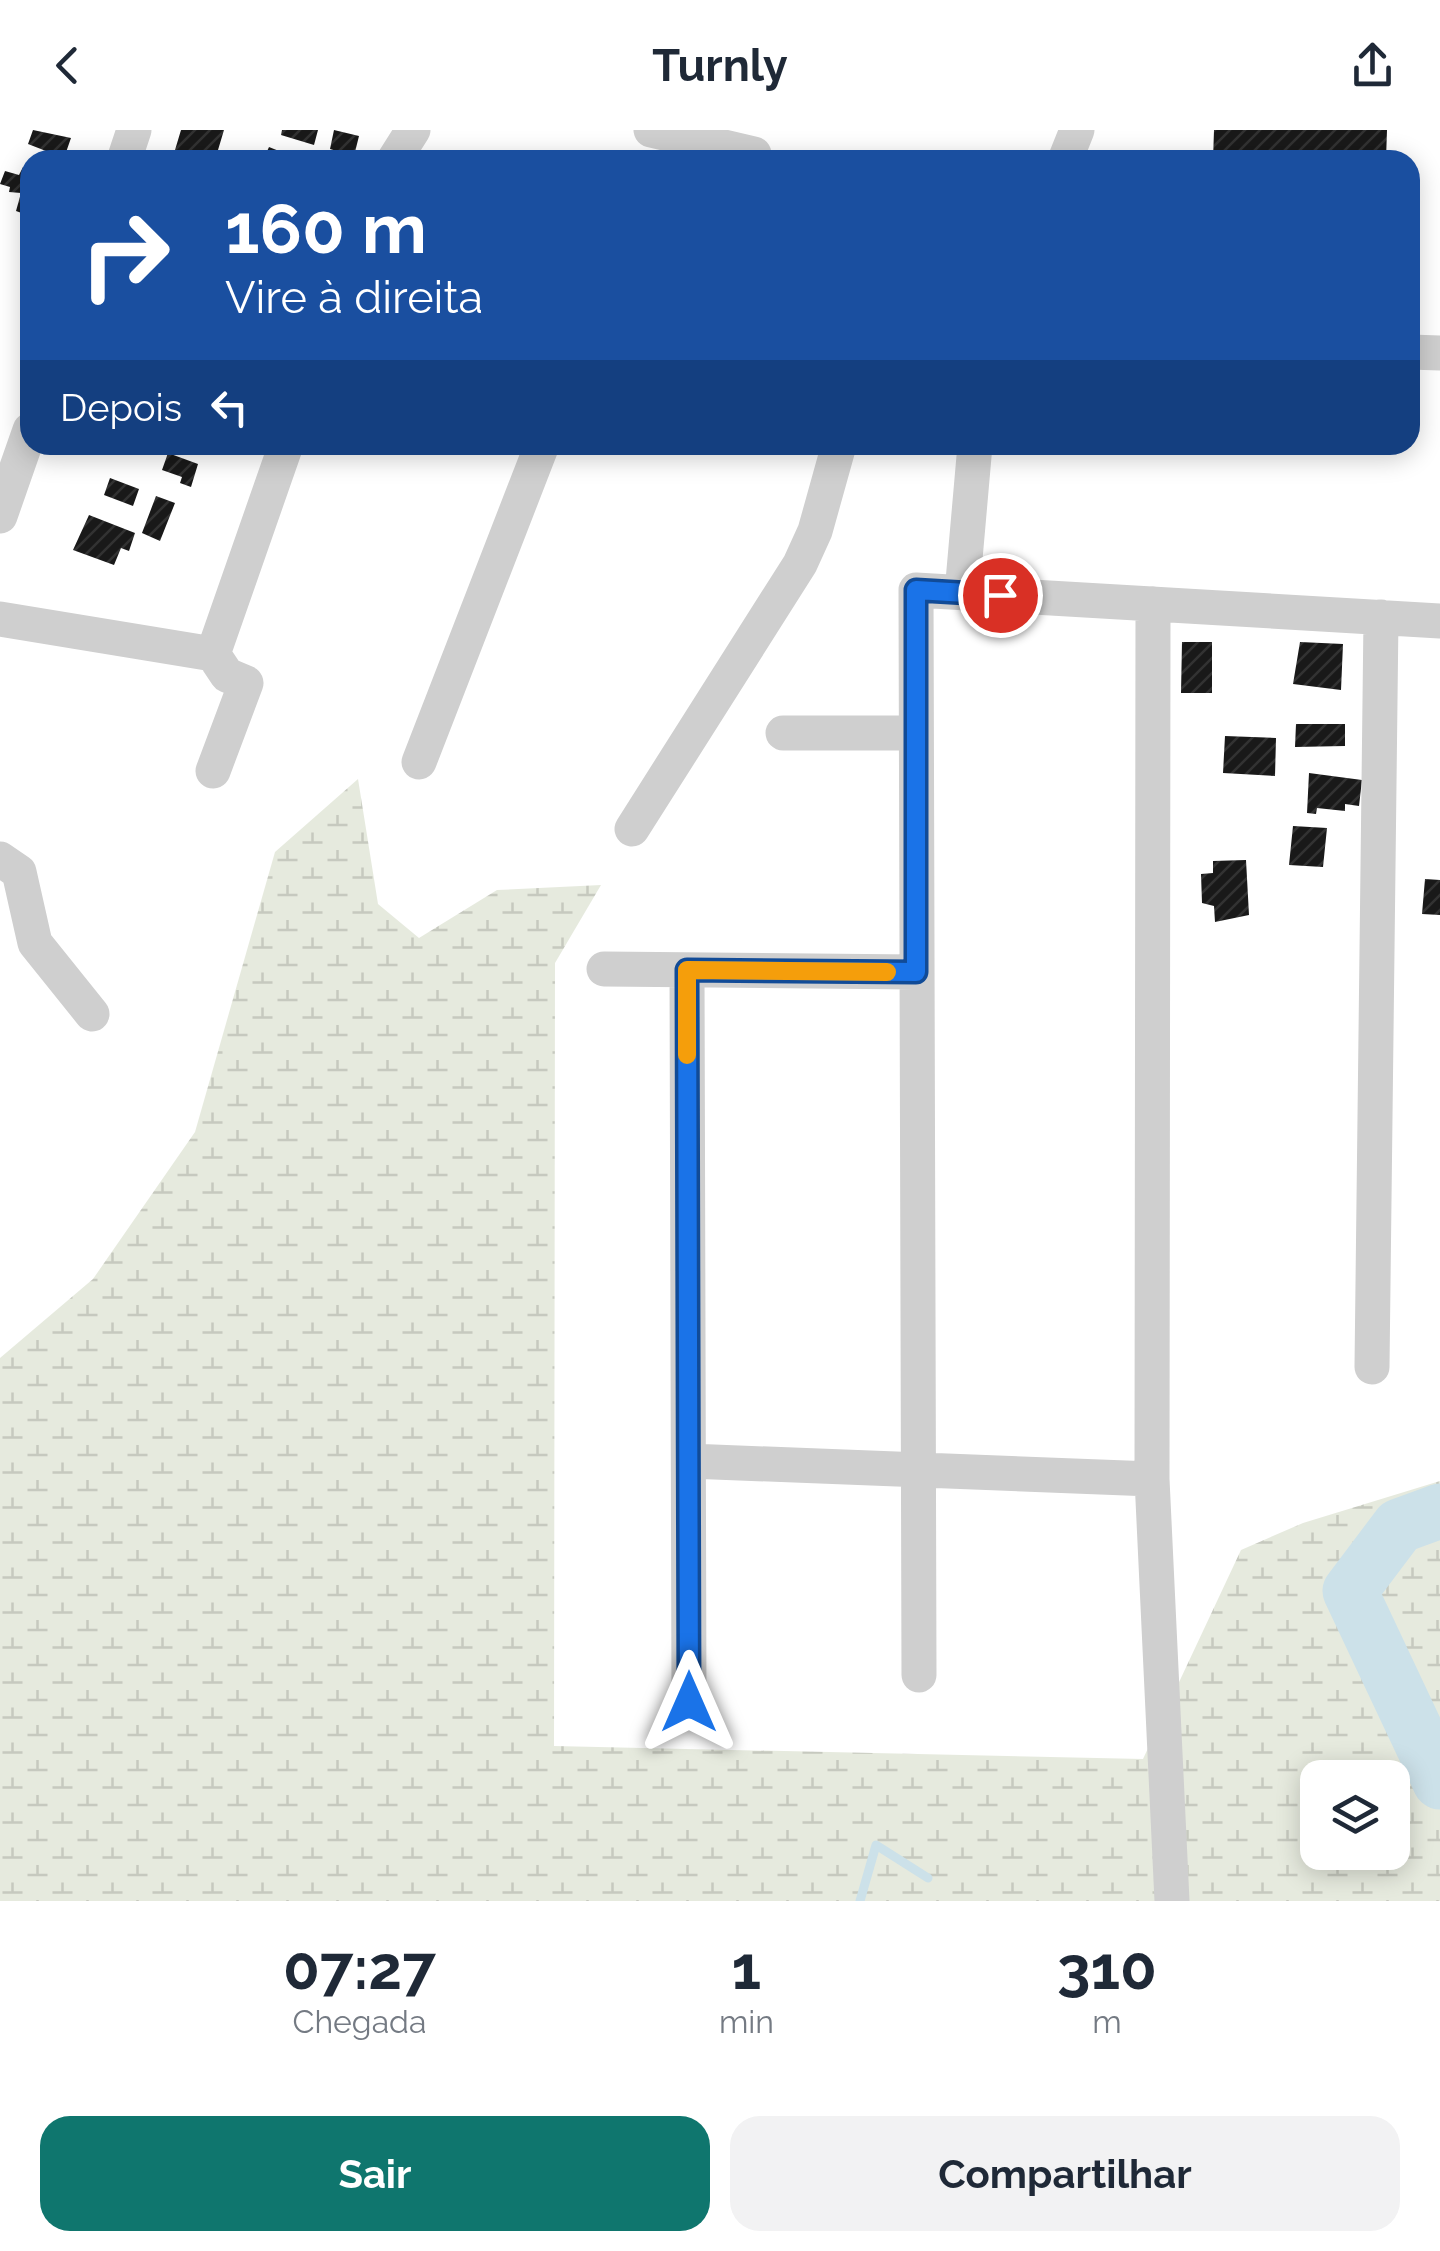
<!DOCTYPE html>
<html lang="pt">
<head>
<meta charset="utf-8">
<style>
	:root { --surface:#fff; --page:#f2f2f3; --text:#1f2937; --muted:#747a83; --accent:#0f766e }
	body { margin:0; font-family:Raleway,sans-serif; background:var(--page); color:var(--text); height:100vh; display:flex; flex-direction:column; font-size:38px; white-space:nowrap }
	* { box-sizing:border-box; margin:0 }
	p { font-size:32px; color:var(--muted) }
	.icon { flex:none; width:55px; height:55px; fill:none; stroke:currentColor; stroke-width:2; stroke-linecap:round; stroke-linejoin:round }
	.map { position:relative; height:1771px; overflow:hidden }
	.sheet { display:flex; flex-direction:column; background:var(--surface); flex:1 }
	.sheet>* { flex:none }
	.guide { position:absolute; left:20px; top:20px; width:1400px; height:305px; border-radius:30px; box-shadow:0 5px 25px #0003; background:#1a4fa0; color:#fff; overflow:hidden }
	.fabs { position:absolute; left:1300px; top:1630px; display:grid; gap:20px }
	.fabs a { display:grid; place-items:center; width:110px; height:110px; border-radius:20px; background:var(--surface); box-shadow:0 5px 25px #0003; font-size:50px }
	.pin { position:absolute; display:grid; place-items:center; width:85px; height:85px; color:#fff; margin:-42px; border:5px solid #fff; border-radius:50%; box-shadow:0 2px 10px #0007 }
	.me { position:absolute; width:110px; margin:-55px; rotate:0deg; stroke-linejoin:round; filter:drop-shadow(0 0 8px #0008) }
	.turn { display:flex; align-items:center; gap:35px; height:210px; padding:0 40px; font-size:45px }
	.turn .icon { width:130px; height:130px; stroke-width:2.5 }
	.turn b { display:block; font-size:70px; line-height:85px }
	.then { display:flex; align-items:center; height:95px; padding:0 40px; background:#0003; gap:20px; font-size:38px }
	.eta { display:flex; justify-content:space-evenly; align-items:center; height:170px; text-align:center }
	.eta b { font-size:60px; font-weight:700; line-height:70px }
	.primary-button { display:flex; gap:20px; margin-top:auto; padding:20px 40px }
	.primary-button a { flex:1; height:115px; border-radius:30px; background:var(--accent); color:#fff; font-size:40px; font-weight:700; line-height:115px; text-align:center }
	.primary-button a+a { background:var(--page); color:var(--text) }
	header { display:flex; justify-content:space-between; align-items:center; height:130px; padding:0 40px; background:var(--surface); font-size:45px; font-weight:700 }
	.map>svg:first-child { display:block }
</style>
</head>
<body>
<header><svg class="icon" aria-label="back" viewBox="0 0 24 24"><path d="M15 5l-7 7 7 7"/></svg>Turnly<svg class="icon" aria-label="share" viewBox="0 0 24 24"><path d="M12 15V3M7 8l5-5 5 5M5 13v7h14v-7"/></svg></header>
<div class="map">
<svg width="1440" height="1771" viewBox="0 0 1440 1771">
	<defs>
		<pattern id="wetland-marsh" width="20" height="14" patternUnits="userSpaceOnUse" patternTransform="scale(2.5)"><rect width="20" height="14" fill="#e6eade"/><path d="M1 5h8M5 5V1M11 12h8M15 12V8" fill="none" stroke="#c6c9bf"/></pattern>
		<pattern id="building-hatch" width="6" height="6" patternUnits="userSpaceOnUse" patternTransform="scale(2.5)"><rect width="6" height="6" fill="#191919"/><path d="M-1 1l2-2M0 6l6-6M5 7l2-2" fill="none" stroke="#323232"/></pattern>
	</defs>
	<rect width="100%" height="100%" fill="#fff"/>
	<!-- wetland -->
	<path fill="url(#wetland-marsh)" fill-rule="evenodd" d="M358,649l20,125 41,34 78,-48 104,-5 -46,78 -1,783 589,13 98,-209 62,-27 137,-42v420h-1440v-543l93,-79 102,-147 80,-280zM1318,1648h74v74h-74z"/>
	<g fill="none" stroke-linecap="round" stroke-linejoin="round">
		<!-- stream -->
		<path stroke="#cce1e9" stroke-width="9" d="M860,1771l16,-56 52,33"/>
		<!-- river -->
		<path stroke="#cce1e9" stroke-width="55" d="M1440,1381l-41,15 -49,65 90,191"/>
	</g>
	<!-- building -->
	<path fill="url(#building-hatch)" d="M33,0l38,8 -7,20 -36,-14z
		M181,0h43l-9,30 -40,-10z
		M282,0h36l-4,15 -33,-10z
		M334,0l25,6 -5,20 -24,-7z
		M1214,0h173l-1,30h-173z
		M269,17l20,8 -2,5h-24z
		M23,37l7,2v47l-14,-5 5,-18 -12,-1 1,-5 -10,-3 5,-13 14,4z
		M168,323l30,11 -7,23 -11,-4 2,-6 -20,-7z
		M110,348l29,11 -6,17 -29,-11z
		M156,366l19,7 -15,38 -18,-8z
		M89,385l46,18 -6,18 -8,-3 -7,17 -41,-15z
		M1182,512h30v51h-31z
		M1300,512l43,2 -2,46 -48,-6z
		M1296,594h49v22l-50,1z
		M1225,606l51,2 -1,38 -52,-3z
		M1309,643l53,7 -3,26 -14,-2v7l-28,-3 -1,6 -9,-1z
		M1293,696l34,2 -4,39 -34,-2z
		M1246,730l3,55 -34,7 -1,-16 -12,-3 -1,-29 12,-1v-12z
		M1425,749l15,1v35l-18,-1z"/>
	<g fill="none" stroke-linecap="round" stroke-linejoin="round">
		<!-- minor -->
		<path stroke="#cfcfcf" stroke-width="35" d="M651,0l103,24
			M124,30l10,-30
			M394,30l19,-30
			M1065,30l12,-30
			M1410,222l30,1
			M0,386l30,-86
			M962,463l13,-148
			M1153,474l-1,875 20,422
			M0,489l213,35
			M213,524l73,-209
			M783,603h133
			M419,632l123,-317
			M213,641l33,-88 -19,-8 -14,-21
			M632,699l168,-265 15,-33 24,-86
			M0,729l19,13 16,71 57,71
			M604,839l312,3
			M687,840l2,732
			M1372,1237l9,-750
			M689,1331l463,18
			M919,1545l-3,-1085 524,31"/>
	</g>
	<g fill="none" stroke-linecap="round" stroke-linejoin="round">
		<!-- route casing -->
		<g stroke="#114b97" stroke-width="25">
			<path id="route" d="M689,1572l-2,-732 229,2v-382l84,5"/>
		</g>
		<!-- route -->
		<use href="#route" stroke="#1a73e8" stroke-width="18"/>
		<!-- slow -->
		<path stroke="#f59e0b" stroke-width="18" d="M687,925v-85l200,2"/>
	</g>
</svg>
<div class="fabs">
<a><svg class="icon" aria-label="layers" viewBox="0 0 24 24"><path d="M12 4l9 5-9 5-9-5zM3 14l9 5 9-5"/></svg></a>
</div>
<div class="pin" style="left:1000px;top:465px;background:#d93025"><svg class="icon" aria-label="arrive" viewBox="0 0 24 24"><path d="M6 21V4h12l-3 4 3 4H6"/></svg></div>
<svg class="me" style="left:689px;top:1572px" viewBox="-20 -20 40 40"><path d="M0-17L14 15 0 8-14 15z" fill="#1a73e8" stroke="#fff" stroke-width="4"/></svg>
<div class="guide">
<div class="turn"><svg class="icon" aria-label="right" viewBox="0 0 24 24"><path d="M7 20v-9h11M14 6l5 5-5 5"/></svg><div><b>160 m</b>Vire à direita</div></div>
<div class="then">Depois<svg class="icon" aria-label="left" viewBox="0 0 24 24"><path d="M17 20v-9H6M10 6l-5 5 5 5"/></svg></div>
</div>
</div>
<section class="sheet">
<div class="eta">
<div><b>07:27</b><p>Chegada</p></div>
<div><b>1</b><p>min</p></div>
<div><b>310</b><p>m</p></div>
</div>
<div class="primary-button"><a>Sair</a><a>Compartilhar</a></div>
</section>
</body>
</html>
